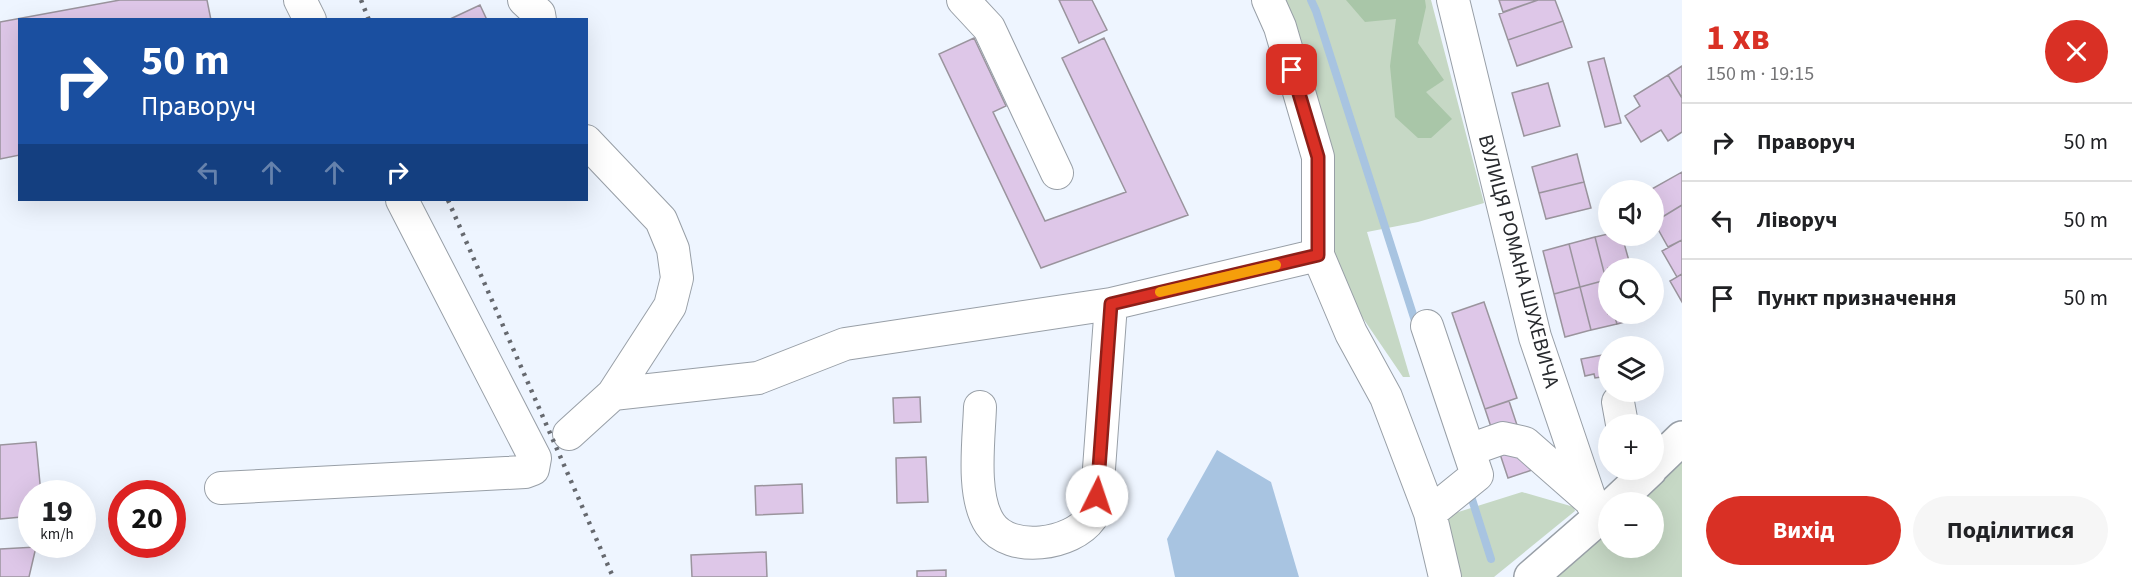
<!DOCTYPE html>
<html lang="uk">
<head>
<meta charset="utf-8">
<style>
	:root { --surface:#fff; --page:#f6f6f6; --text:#202124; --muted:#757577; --line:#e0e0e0; --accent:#d93025 }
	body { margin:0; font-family:"Source Sans 3",sans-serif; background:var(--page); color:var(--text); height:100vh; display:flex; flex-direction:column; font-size:22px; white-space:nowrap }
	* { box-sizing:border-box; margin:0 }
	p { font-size:20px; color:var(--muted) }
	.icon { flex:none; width:33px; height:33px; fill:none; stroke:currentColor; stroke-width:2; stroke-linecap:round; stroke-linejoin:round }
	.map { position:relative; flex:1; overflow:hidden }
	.drawer { display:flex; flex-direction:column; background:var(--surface); width:450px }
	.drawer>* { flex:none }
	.top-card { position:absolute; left:18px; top:18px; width:570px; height:183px; border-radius:0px; box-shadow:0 6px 24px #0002; background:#1a4fa0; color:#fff; overflow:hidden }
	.controls { position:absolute; left:1598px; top:180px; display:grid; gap:12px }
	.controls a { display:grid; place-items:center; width:66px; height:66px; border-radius:50%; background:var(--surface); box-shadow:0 6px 24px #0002; font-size:30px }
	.speed { position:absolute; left:18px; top:480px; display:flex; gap:12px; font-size:30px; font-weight:700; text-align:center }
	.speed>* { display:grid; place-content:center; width:78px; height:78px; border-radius:50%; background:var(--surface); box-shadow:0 6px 24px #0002; line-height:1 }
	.speed small { font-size:15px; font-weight:400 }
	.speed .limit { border:9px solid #d22; background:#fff; color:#111 }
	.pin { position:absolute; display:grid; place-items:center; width:51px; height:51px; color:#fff; margin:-26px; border-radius:12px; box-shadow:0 3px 9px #0006 }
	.me { position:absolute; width:66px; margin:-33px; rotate:4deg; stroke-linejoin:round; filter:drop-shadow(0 0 4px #0008) }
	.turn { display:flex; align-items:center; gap:21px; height:126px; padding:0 24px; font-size:27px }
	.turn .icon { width:78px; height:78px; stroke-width:2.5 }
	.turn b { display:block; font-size:42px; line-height:51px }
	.lanes { display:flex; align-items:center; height:57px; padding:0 24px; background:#0003; justify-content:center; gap:30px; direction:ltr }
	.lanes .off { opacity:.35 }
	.round { display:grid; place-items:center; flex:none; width:63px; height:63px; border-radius:32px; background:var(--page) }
	.headline { display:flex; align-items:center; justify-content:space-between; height:102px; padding:0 24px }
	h1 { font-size:36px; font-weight:700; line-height:45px; color:var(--accent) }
	.primary-button { display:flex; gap:12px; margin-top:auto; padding:12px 24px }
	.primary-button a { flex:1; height:69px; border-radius:36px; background:var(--accent); color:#fff; font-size:24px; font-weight:700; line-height:69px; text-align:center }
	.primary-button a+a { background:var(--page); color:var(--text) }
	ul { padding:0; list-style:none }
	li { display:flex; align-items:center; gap:18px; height:78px; padding:0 24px; border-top:2px solid var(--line) }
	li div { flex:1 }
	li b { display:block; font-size:22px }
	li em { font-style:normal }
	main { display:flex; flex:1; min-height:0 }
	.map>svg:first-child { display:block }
</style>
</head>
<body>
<main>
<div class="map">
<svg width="1682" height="577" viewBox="0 0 1682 577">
	<rect width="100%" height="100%" fill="#eef5ff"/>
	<!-- green -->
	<path fill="#c6d8c5" d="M1280,0h151l53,203 -66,19 -51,10 43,145h-7l-47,-69 -23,-47z
		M1682,454v123h-136l62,-56v27h45v-46h-24z
		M1522,492l52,15 1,4 -81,66h-33l-5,-7 -12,-47 8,-9z"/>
	<!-- forest -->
	<path fill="#a9c6a8" d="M1346,0h79l1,7 -8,36 26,37 -18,12 26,27 -21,19h-13l-23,-21 -5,-51 6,-47 -31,3z"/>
	<!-- water -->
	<path fill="#a8c4e1" d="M1217,450l54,32 28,95h-124l-8,-38z"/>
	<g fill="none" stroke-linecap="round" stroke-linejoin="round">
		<!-- stream -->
		<path stroke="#a8c4e1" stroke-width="8" d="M1311,0l5,11 101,316
			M1469,490l22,69"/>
	</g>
	<!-- building -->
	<path fill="#dec7e8" stroke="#9a949d" stroke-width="1.5" d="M120,0h87l4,20h-191v135l-20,4v-137z
		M1059,0h33l15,30 -28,13z
		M1499,0h39l-35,12z
		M1538,0h17l8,21 -55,19 -9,-26z
		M480,5l7,15h-39z
		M1563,21l9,26 -55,19 -9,-26z
		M974,38l32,68 -13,6 52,109 81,-29 -64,-134 42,-20 84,177 -147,53 -102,-214z
		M1604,58l17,65 -16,4 -17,-65z
		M1682,66v32l-14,-23z
		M1668,75l14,23v34l-14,9 -7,-11 -20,12 -16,-26 15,-10 -6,-10z
		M1548,83l12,43 -36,10 -12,-43z
		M1577,154l7,28 -45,11 -7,-26z
		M1682,172v33l-21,13 -8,-14v-14h-3z
		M1584,182l7,26 -45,11 -7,-26z
		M1682,205v35l-14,7 -14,-25z
		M1608,234l14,2 9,32h-23v12h-2l-11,-43z
		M1595,237l11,43 -26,7 -11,-43z
		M1682,240v34l-5,3 -15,-26z
		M1569,244l11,43 -26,7 -11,-43z
		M1682,274v28l-12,-21z
		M1606,280l2,9v25h6l3,10 -26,6 -11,-43z
		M1580,287l11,43 -26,7 -11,-43z
		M1484,302l33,96 -32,11 -33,-96z
		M1614,314h28l1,3 -26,7z
		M1608,354v22l-13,2 -1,-4 -9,2 -4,-17z
		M920,397l1,25 -27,1 -1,-25z
		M1509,401l23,69 -24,8 -23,-69z
		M36,442l5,52h-9v22l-32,3v-74z
		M926,457l2,45 -31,1 -1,-45z
		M802,484l1,29 -47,2 -1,-29z
		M36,547l-7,30h-29v-28z
		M766,552l1,25h-75l-1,-22z
		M946,570v7h-29v-6z"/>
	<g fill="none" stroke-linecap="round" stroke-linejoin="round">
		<!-- minor casing -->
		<g stroke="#989fa7" stroke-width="34">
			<path id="minor" d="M300,0l10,20
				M524,0l15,14 1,6
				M963,0l26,28 68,145
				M1268,0l12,27 38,130v98l33,78 35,64 44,116 15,64
				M1453,0l82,337 56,165 11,14
				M586,141l75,79 12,29 4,29 -7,28 -57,88
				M1427,326l50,149
				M1618,402l4,22
				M980,407c-1,32 -9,89 10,117 20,30 82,21 101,-6 4,-7 5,-15 6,-22l14,-192
				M569,434l44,-40 145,-16 87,-34 266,-40 207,-49
				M1469,450l34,-12 22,5 66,58
				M221,488l304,-16 8,-3 2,-11 -133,-258
				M1430,513l47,-38"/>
		</g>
		<!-- major casing -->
		<g stroke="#989fa7" stroke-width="36">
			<path id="major" d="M1653,466l29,-28
				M1616,502l34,-32
				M1531,577l77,-67"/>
		</g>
		<!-- minor -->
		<use href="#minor" stroke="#fff" stroke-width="32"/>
		<!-- major -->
		<use href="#major" stroke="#fff" stroke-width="33"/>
		<!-- rail -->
		<path stroke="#66696f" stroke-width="4.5" stroke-dasharray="3 6" stroke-linecap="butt" d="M361,0l8,20
			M448,200l165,377"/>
	</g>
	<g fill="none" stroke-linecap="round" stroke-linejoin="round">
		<!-- route casing -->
		<g stroke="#8d1f18" stroke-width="15">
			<path id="route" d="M1097,496l14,-192 207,-49v-98l-26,-87"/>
		</g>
		<!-- route -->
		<use href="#route" stroke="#d93025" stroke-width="10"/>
		<!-- slow -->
		<path stroke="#f59e0b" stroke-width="10" d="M1160,292l116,-27"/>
	</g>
	<g text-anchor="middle" stroke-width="4.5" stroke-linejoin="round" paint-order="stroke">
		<!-- street labels -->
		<g font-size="21" fill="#282a2e" stroke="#fff">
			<text transform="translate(1519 261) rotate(75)" y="7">ВУЛИЦЯ РОМАНА ШУХЕВИЧА</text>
		</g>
	</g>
</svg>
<div class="controls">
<a><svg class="icon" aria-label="sound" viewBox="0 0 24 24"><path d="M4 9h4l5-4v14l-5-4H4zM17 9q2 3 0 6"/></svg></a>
<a><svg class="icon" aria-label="search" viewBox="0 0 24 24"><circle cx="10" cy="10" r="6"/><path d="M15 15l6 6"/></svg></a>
<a><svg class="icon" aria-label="layers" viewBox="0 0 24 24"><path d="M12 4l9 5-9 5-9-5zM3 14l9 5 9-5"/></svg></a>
<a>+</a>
<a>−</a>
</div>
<div class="speed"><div>19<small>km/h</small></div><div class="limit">20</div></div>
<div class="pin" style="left:1292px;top:70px;background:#d93025"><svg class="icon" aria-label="arrive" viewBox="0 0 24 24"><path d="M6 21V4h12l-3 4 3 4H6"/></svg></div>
<svg class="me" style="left:1097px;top:496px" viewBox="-20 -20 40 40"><circle r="19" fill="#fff"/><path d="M0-13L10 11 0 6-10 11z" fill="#d93025"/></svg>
<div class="top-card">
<div class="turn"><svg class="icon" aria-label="right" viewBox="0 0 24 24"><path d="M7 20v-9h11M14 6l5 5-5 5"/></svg><div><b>50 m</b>Праворуч</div></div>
<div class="lanes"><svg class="icon off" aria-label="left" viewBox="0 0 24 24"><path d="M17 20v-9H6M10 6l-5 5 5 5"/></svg><svg class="icon off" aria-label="ahead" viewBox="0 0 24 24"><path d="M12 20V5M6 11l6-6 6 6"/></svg><svg class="icon off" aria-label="ahead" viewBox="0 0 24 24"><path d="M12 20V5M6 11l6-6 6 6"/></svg><svg class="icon" aria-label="right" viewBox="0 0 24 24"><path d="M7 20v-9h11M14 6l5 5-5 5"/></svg></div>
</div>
</div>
<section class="drawer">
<div class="headline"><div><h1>1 хв</h1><p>150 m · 19:15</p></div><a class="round" style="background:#d93025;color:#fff"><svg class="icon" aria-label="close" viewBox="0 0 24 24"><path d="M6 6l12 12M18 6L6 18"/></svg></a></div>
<ul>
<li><svg class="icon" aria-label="right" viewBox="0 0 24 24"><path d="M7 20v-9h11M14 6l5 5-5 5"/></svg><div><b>Праворуч</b></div><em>50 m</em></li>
<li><svg class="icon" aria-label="left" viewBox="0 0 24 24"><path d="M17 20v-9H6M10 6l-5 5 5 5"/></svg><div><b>Ліворуч</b></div><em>50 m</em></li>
<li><svg class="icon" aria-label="arrive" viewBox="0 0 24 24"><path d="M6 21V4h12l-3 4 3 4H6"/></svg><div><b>Пункт призначення</b></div><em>50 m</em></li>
</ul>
<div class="primary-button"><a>Вихід</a><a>Поділитися</a></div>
</section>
</main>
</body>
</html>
